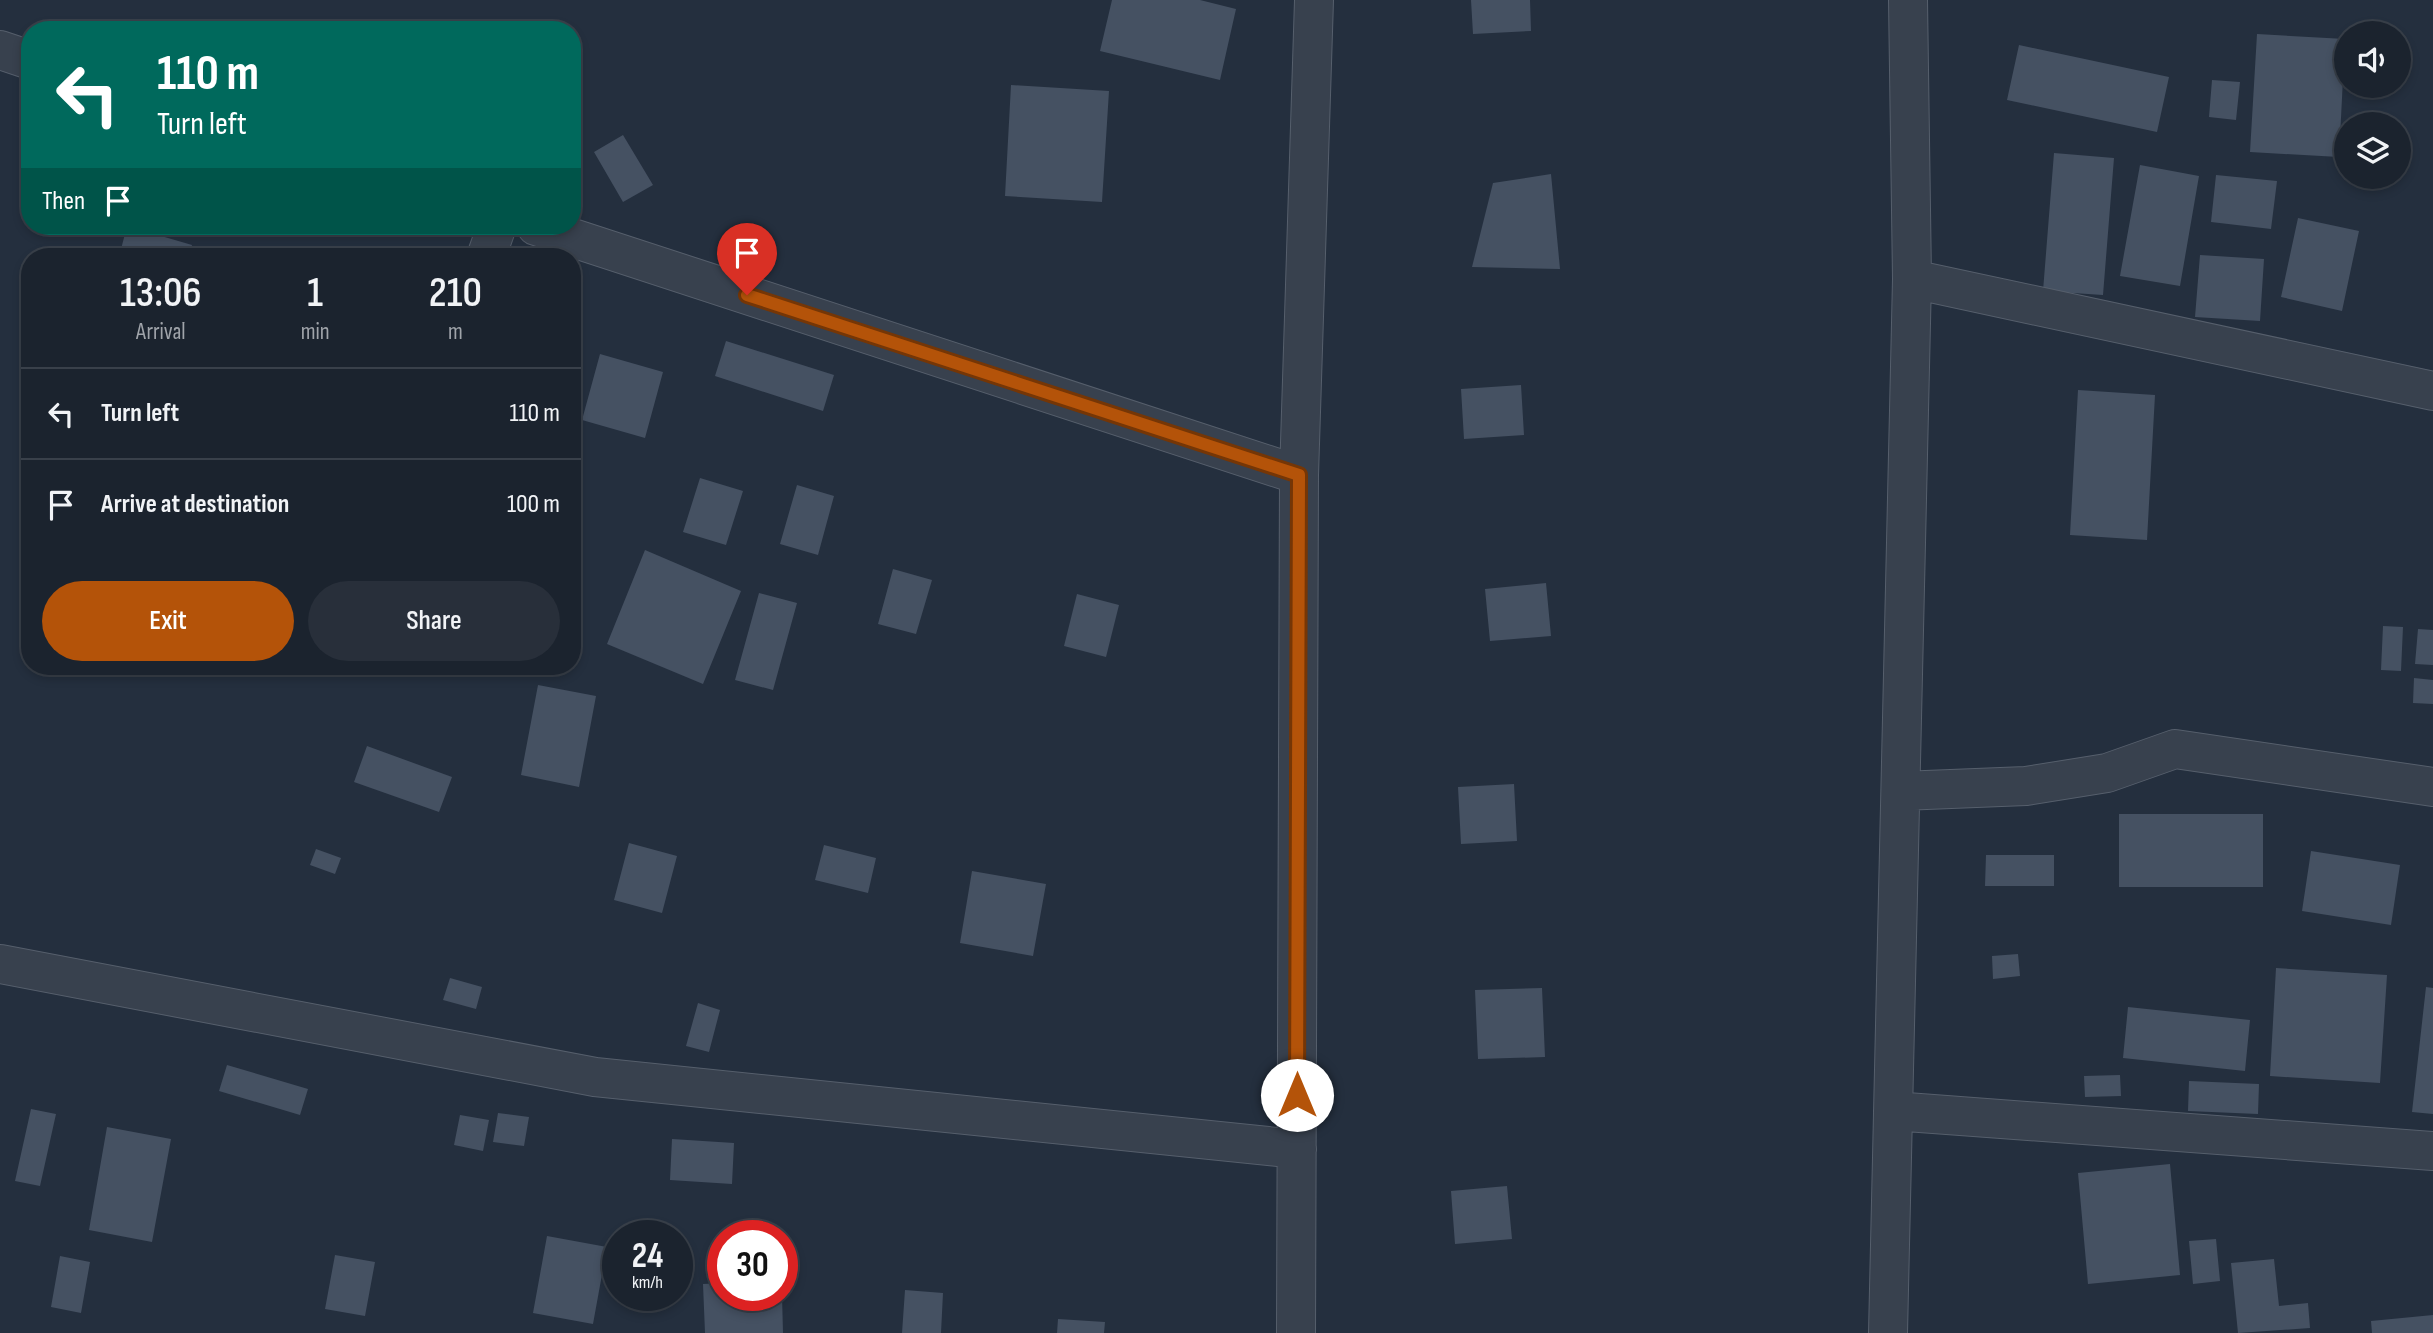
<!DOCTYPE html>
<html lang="en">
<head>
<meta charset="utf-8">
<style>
	:root { --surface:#1b232e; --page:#282f3a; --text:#f1f3f6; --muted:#a0a4aa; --line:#39404a; --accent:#b45309 }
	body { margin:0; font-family:"Sofia Sans Condensed",sans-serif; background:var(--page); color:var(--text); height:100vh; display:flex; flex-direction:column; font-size:26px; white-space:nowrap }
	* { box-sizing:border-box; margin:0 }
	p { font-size:23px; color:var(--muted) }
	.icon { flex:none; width:38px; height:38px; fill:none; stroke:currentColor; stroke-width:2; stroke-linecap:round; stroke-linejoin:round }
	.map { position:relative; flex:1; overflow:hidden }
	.side { position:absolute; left:21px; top:248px; width:560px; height:427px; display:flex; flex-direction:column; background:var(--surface); border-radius:28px; box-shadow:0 4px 10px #0003,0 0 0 2px var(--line) }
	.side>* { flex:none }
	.guide { position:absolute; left:21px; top:21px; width:560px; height:214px; border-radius:28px; box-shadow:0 4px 10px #0003,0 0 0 2px var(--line); background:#00695c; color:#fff; overflow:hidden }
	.tools { position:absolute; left:2334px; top:21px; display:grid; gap:14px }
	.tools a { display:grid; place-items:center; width:77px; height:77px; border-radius:50%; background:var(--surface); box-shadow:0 4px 10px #0003,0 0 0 2px var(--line); font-size:35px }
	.speed { position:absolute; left:602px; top:1220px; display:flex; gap:14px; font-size:35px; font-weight:700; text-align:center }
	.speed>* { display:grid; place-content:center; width:91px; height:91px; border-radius:50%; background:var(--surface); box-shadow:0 4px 10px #0003,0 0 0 2px var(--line); line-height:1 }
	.speed small { font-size:18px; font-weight:400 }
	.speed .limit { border:10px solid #d22; background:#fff; color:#111 }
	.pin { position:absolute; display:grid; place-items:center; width:60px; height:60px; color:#fff; margin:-72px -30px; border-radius:50% 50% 50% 0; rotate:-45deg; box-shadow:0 0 7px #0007 }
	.pin .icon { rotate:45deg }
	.me { position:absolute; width:77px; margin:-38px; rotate:0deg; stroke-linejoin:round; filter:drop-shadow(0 0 5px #0008) }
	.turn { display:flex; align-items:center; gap:24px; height:147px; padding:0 21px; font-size:32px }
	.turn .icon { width:91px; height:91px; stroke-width:2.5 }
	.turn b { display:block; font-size:49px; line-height:60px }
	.then { display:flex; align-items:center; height:66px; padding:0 21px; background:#0003; gap:14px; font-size:26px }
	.eta { display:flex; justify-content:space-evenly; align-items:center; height:119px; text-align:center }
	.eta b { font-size:42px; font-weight:600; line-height:49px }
	.cta { display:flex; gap:14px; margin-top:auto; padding:14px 21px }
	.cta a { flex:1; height:80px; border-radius:42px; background:var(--accent); color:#fff; font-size:28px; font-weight:600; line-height:80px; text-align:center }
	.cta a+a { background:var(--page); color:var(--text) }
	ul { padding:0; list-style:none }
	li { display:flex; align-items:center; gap:21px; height:91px; padding:0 21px; border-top:2px solid var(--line) }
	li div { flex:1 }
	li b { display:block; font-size:26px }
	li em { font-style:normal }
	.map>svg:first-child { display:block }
</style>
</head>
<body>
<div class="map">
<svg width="2433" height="1333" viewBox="0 0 2433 1333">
	<rect width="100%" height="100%" fill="#242f3e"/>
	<!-- building -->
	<path fill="#455162" d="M1112,0h88l36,9 -16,71 -120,-29z
		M1471,0h59l1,31 -58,3z
		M2257,34l88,5 -6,118 -89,-5z
		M2019,45l150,32 -12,55 -150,-32z
		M2212,80l28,2 -4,38 -27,-3z
		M1011,85l98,6 -7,111 -97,-6z
		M623,135l30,50 -30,17 -29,-50z
		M2054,153l60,5 -11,137 -60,-4z
		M2140,165l59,11 -19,110 -60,-10z
		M1551,174l9,95 -88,-2 21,-84z
		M2216,175l61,6 -6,48 -60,-7z
		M2298,218l61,13 -17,80 -61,-14z
		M127,226l65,19 -3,12h-70z
		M2200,255l64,4 -4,62 -65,-4z
		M726,341l108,34 -11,36 -108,-35z
		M572,352l11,3 -10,42h-1z
		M600,354l63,18 -18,66 -63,-18z
		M1521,385l3,50 -60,4 -3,-50z
		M2078,390l77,5 -8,145 -77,-5z
		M700,478l43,13 -17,54 -43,-13z
		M797,485l37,11 -16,59 -38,-11z
		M645,550l96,41 -38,93 -96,-40z
		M893,569l39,11 -16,54 -38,-10z
		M1546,583l5,53 -61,5 -5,-52z
		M759,593l38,10 -24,87 -38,-10z
		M1077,594l42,11 -13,52 -42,-11z
		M2383,626l20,1 -2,44 -20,-1z
		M2418,629l15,1v35l-18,-1z
		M2414,678l19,2v24l-20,-1z
		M538,685l58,11 -17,91 -58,-12z
		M367,746l85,31 -13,35 -85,-30z
		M1514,784l3,57 -56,3 -3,-57z
		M2119,814h144v73h-144z
		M629,843l48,13 -15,57 -48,-13z
		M824,845l52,13 -8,35 -53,-13z
		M316,849l25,9 -6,16 -25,-9z
		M2311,851l89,14 -9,60 -89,-14z
		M1986,855h68v31h-69z
		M972,871l74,13 -13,72 -73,-13z
		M2018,954l2,22 -27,3 -1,-23z
		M2276,968l111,7 -7,108 -110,-7z
		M450,978l32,9 -6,22 -33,-9z
		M2426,987l7,1v126l-21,-2z
		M1542,988l3,69 -67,2 -3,-69z
		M698,1003l22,7 -11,42 -23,-6z
		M2128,1007l122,13 -5,51 -122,-13z
		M227,1065l81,24 -8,26 -81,-24z
		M2120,1075l1,21 -36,1 -1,-21z
		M2189,1081l70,3 -1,30 -70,-3z
		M31,1109l25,5 -16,72 -25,-5z
		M498,1113l31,4 -5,29 -31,-4z
		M460,1115l29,5 -6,31 -29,-6z
		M107,1127l64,12 -19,103 -63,-12z
		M672,1139l62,4 -2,41 -62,-4z
		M2170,1164l10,111 -92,9 -10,-111z
		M1507,1186l5,53 -57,5 -4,-53z
		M547,1236l60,11 -14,77 -60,-11z
		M2216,1239l4,42 -27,3 -4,-43z
		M335,1255l40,7 -10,54 -40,-7z
		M60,1256l30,6 -9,51 -30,-6z
		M2274,1259l5,47 29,-3 2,25 -72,5 -7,-70z
		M723,1283v12h59l1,38h-78l-2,-49z
		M905,1290l38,3 -2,40h-39z
		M2433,1315v18h-61l-1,-12z
		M1058,1319l47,3 -1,11h-47z"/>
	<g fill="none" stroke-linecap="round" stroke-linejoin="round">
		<!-- minor casing -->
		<g stroke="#565f6c" stroke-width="40">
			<path id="minor" d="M0,50l30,10
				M536,226l763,249
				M486,257l11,-31
				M1912,279l521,112
				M1901,791l125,-5 81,-13 68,-24 258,38
				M0,964l595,113 702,72
				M1893,1111l540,40
				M1296,1333l3,-858 15,-475
				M1888,1333l24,-1054 -4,-279"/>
		</g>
		<!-- minor -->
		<use href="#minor" stroke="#38414e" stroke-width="38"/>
	</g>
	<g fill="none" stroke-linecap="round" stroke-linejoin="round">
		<!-- route casing -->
		<g stroke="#753606" stroke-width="18">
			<path id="route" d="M747,295l552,180 -2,620"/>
		</g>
		<!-- route -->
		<use href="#route" stroke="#b45309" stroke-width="12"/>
	</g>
</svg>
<div class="tools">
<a><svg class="icon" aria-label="sound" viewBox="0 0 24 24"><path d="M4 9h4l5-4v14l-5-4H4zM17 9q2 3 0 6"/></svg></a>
<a><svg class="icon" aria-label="layers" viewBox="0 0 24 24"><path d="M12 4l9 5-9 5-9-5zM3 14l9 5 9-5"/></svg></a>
</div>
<div class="speed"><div>24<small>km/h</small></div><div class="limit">30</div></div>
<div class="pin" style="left:747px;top:295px;background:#d93025"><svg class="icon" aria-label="arrive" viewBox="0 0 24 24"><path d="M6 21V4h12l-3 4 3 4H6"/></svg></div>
<svg class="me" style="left:1297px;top:1095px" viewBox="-20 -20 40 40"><circle r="19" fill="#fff"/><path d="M0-13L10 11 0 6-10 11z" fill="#b45309"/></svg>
<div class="guide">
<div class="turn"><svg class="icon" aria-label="left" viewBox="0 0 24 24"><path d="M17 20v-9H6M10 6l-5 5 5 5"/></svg><div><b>110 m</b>Turn left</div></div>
<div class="then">Then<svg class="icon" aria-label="arrive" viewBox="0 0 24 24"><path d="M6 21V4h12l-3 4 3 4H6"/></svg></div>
</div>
<section class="side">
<div class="eta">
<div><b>13:06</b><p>Arrival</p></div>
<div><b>1</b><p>min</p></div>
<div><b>210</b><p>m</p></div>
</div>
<ul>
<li><svg class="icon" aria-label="left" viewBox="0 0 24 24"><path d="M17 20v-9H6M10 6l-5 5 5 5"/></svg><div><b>Turn left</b></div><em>110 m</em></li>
<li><svg class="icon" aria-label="arrive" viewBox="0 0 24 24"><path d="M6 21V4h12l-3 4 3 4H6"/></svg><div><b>Arrive at destination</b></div><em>100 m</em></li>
</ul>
<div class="cta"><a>Exit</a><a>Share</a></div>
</section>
</div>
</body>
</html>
